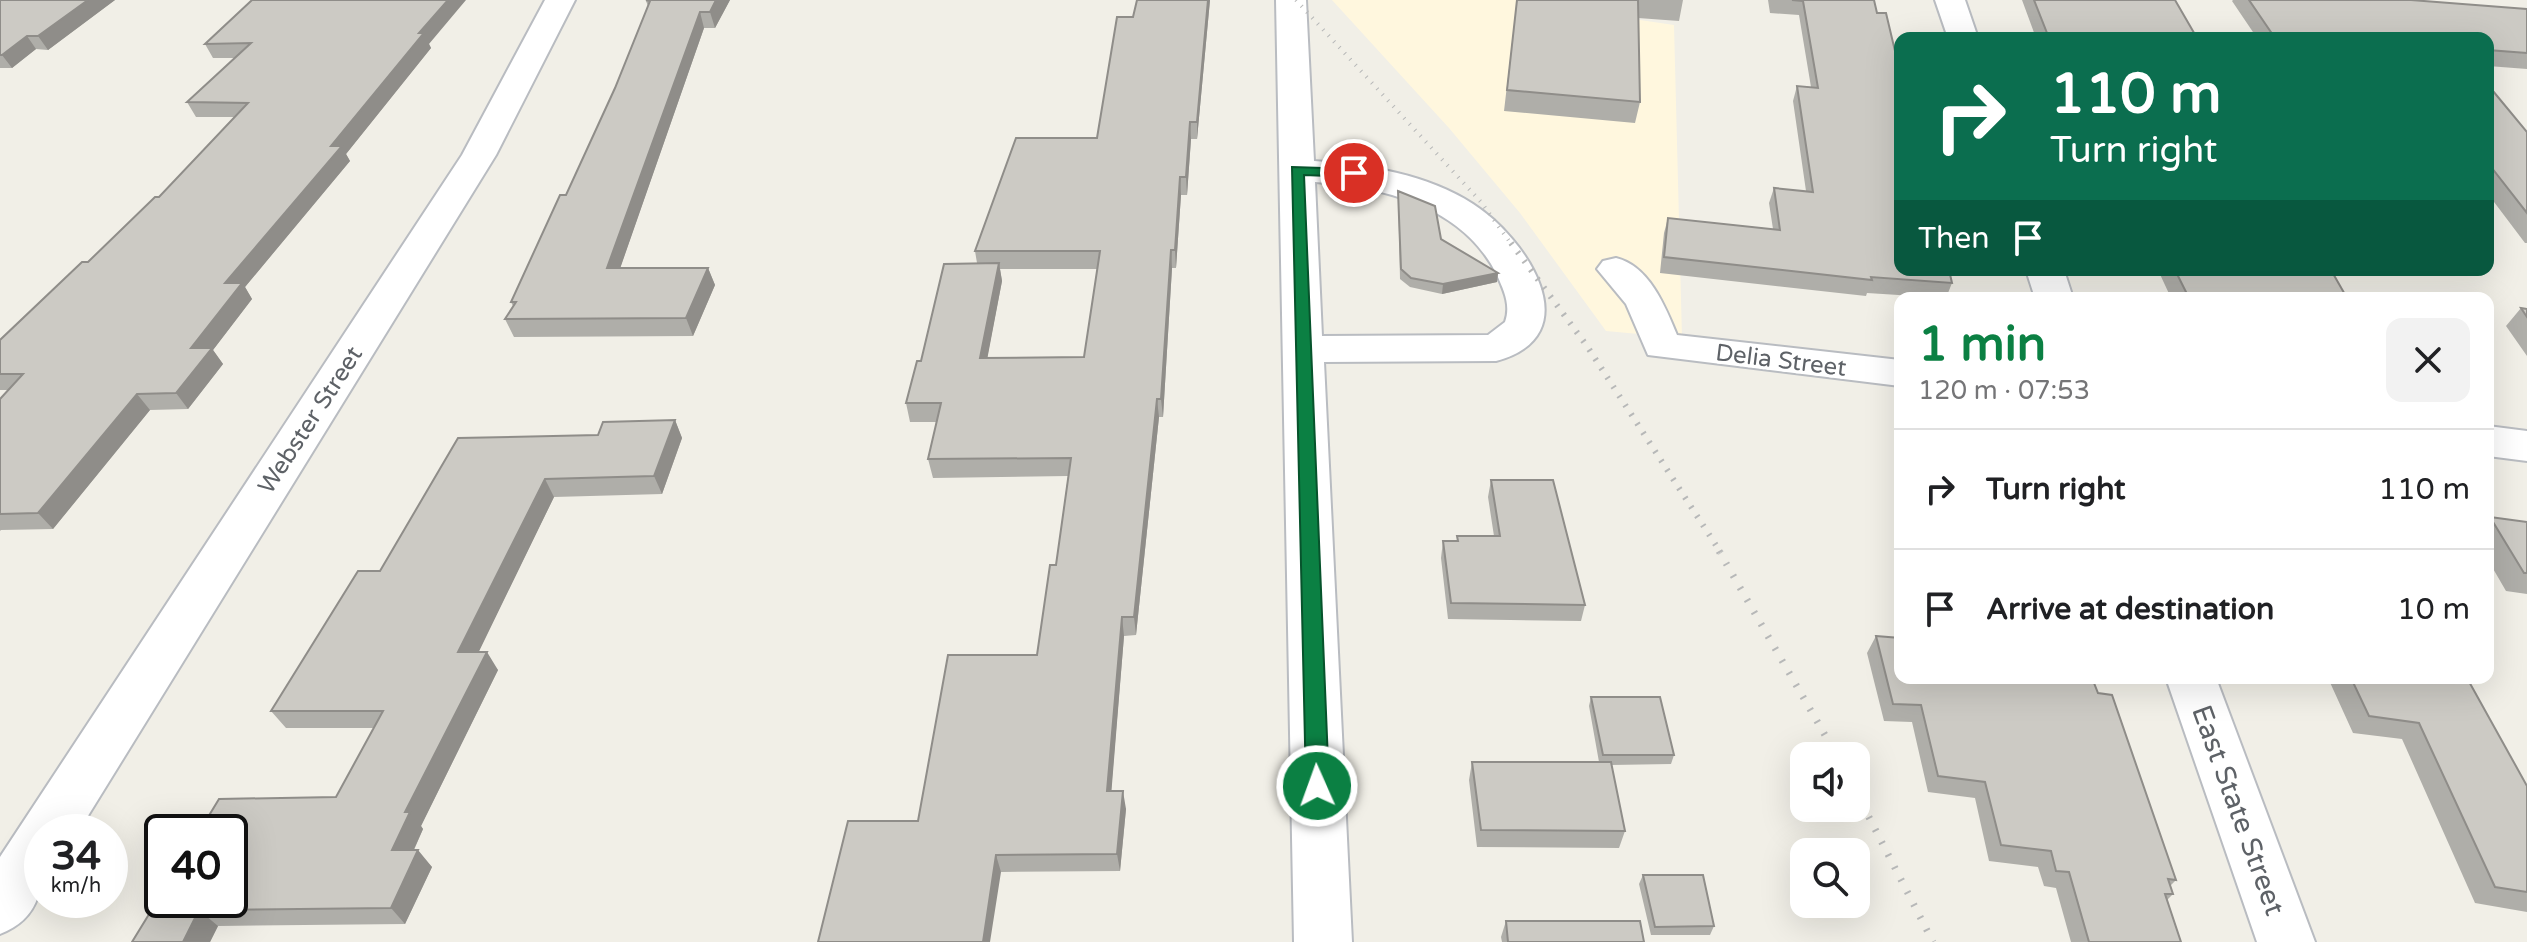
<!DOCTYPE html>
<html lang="en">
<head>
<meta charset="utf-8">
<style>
	:root { --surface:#fff; --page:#f2f2f2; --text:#202124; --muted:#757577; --line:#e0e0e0; --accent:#0b8043 }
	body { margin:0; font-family:"Varela Round",sans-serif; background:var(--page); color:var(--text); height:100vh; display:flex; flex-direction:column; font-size:30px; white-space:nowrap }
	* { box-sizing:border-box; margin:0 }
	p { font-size:26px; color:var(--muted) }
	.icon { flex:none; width:44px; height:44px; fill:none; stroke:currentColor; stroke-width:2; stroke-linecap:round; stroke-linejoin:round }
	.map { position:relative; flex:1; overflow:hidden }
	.drawer { position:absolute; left:1894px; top:292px; width:600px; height:392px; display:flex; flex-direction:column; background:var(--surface); border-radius:16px; box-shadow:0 8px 32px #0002 }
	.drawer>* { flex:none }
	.banner { position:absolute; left:1894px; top:32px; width:600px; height:244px; border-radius:16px; box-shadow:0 8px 32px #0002; background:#0b6e4f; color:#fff; overflow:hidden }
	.fabs { position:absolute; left:1790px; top:742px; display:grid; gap:16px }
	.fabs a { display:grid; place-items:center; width:80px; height:80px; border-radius:16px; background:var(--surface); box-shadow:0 8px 32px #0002; font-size:40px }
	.speed { position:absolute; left:24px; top:814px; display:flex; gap:16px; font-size:40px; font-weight:700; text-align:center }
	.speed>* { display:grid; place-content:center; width:104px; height:104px; border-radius:50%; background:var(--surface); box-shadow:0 8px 32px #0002; line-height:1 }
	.speed small { font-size:20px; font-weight:400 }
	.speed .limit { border:4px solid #111; border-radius:12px; background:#fff; color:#111 }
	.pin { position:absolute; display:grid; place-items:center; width:68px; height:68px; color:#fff; margin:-34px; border:4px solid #fff; border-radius:50%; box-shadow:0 2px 8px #0007 }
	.me { position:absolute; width:88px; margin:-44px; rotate:358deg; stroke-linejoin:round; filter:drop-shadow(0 0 6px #0008) }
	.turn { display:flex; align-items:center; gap:28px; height:168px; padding:0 24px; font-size:36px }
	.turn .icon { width:104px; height:104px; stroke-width:2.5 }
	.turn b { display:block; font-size:56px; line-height:68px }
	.then { display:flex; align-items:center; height:76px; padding:0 24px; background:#0003; gap:16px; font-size:30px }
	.round { display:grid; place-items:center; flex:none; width:84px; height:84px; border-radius:16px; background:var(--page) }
	.head { display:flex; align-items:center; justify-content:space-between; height:136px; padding:0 24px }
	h1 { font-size:48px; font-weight:700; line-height:60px; color:var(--accent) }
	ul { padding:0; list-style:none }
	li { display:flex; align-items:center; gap:24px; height:120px; padding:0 24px; border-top:2px solid var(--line) }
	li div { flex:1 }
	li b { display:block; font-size:30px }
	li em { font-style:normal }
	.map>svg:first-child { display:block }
</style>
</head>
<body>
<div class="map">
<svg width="2527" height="942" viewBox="0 0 2527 942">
	<rect width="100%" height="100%" fill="#f1efe7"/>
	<!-- commercial -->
	<path fill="#fff7de" d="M1332,0h227l-1,8 116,17 8,313 -76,-7 -86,-118 -71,-85z"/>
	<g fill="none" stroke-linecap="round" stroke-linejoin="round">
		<!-- minor casing -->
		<g stroke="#b9bcc1" stroke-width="4">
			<path id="minor" d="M545,0h30l-79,155 -418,677h-36c0,44 6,83 -42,102v-77l462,-702z
				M1276,0h30l8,161c53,4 113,13 159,43 52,33 119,131 23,157l-172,1 28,580h-58zM1315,182c69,5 149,25 182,93 7,16 14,30 8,47l-17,13 -166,1z
				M1935,0h30l13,38h-30z
				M1616,258c33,8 49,48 61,77l223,25v26l-252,-31 -22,-51 -29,-35 6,-8z
				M2026,270h38l9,28h-38z
				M2488,426l39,5v30l-39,-5z
				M2166,678h50l99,264h-58z"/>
		</g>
		<!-- minor -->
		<use href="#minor" fill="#fff" fill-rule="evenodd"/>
		<!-- rail-far2 -->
		<path stroke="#b7b8b8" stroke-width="4" stroke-dasharray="1 7" stroke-linecap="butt" d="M1296,0l185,202 31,43"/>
		<!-- rail-far1 -->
		<path stroke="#b7b8b8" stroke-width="6" stroke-dasharray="2 9" stroke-linecap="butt" d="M1511,243l76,103 134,207"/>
		<!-- rail -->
		<path stroke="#b7b8b8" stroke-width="7" stroke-dasharray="2 12" stroke-linecap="butt" d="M1719,551l118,205
			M1856,792l77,150"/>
	</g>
	<!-- wall -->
	<path fill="#afaea9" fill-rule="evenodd" d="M0,0h115l-67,50 -12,-1 -24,19h-12z
		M730,0l-15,28h-11l-84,240h88l7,17 -22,51 -179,1 -9,-18 8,-13 -2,-4 55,-107 49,-107 33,-82 -2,-5z
		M1210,0l-13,139h-6l-4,56h-6l-5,73h-4l-9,149h-4l-23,218 -12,1 -13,155 15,18 -6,62 -119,1 -83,-51 119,-166 19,-90 12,-89 -135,2 -5,-19 9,-37h-27l-4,-19 15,-42 56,-98 -2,-12 122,-113 36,-121zM1000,269h97l-13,88 -97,1 15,-77z
		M1517,0h166l-4,21 -41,-3 2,84 -5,21 -131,-12z
		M1768,0h106l78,283 -6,15 -79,-5 -1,3 -206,-23 4,-40 4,-15 105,11 -4,-26 5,-15 32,3 -13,-90 4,-15 14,1 -12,-72 -29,-2z
		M2022,0h153l22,38h-161z
		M2233,0h178l116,9v60l-39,-3v-28h-231l-25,-37z
		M205,44h224l2,4 -85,106 4,7 -105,126 7,12 -39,51 10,14 -35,45 -38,1 -97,119 -52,1 -1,1v-132l8,-9h-8v-50l88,-78 71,-65 75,-80h-38l-9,-15 48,-44h-22z
		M2488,85l39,47v111h-2l-37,-49z
		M1398,191l43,48 57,34 -1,9 -55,12 -32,-7 -10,-8z
		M2158,270h173l16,28h-176z
		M2521,308l6,1v47l-21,-30z
		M675,420l7,18 -20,56 -108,3 -76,155 20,18 -77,156 2,3 -9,21 18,17 -27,57 -187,2 -8,16h-78l204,-145 38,-69h-88l-15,-17 109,-140 218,-136z
		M1491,480l94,125 -4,16 -133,-2 -7,-61 2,-17h14v-5h37l-6,-39z
		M2490,517l37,5v72l-21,-3 -18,-31v-40z
		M1876,636l300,244 -6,6 3,8 -6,6 14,42h-110l-15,-54 -12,-2 -6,-19 -49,-6 -14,-63 -47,-6 -16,-70 -28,-1 -17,-68z
		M2328,678h139l60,108v126l-52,-9 -73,-164 -49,-6z
		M1591,697l83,58 -3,9 -60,1 14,66 -6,17 -142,-1 -8,-67 3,-18h127l-10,-56z
		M1643,875l71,51 -4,9h-59l-12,-51z
		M1506,921l138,21h-142l-1,-5z"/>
	<!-- shaded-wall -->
	<path fill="#8f8d89" d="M88,0h27l-67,50 -10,-14z
		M448,0h18l-37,44 2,4 -85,106 4,7 -105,126 7,12 -39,51 10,14 -35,45 -12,-16 15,-45 34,-65 194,-250z
		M716,0h14l-15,28 -5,-16z
		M1208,0h2l-13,139v-17z
		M700,12l4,16 -90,258 -7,-18z
		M27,36l9,13 -24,19 -10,-13z
		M1190,122l1,17 -4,56 -1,-18z
		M1180,177l1,18 -5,73 -1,-18z
		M1171,250l1,18 -9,149 -2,-18z
		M999,263l3,18 -18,95 -4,-18z
		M708,268l7,17 -22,51 -7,-18z
		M1498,273l-1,9 -55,12 1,-10z
		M137,394l13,16 -97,119 -15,-16z
		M1157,399l2,18 -23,218 -2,-18z
		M675,420l7,18 -20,56 -8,-18z
		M545,479l9,18 -84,173 -12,-18z
		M1122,617l2,19 -14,173 -3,-18z
		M487,652l11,18 -77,156 2,3 -17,38 -14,-17 13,-38z
		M1123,791l3,18 -6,62 -3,-17z
		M418,850l14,17 -27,57 -14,-16z
		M996,855l5,17 -11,70h-7z
		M199,910l19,16 -8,16h-27z"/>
	<!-- building -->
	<path fill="#cccac4" stroke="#8f8d89" stroke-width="2" d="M0,0h88l-50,36h-11l-25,19h-2z
		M252,0h196l-29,33h5l-93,113h11l-117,137h17l-51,65h21l-36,45 -39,1 -99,119 -38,1v-115l23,-25h-23v-34l82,-78h6l67,-65h4l89,-94 -61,-1 64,-59 -46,1z
		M646,0h70l-6,12h-10l-93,256h101l-22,50 -181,1 11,-17h-5l49,-107h6l49,-107 35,-87z
		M1137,0h71l-11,122h-7l-4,55h-6l-5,73h-4l-10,149h-4l-23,218h-12l-15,174h16l-6,63 -121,1 -13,87h-165l30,-121h70l30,-166h89l13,-90h6l15,-107 -143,1 13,-56h-35l11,-42h4l23,-97 55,-1 -19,95 104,-1 16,-106h-125l41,-113h81l20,-121h16z
		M1517,0h121l2,102 -133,-12z
		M1792,0h82l3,13h9l14,59v198h49l3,13 -81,-6 1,3 -208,-23 4,-39 112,12 -6,-42 39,4 -16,-106 21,2 -15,-87z
		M2034,0h141l22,38h-148z
		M2249,0h162l116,9v44l-39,-3v-12h-213z
		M2488,85l39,47v81l-39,-50z
		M1398,191l37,15 6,33 57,34 -55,11 -32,-6 -10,-9z
		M2175,270h156l16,28h-158z
		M2521,308l6,1v8z
		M675,420l-21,56 -109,3 -87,173h29l-82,160h5l-18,38h26l-27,58 -192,2 -16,32h-51l30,-49v7h68v-68h-31l20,-33 117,-2 47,-86h-112l87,-140h22l78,-133 140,-3 5,-13z
		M1491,480h62l32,125 -134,-2 -8,-62h15l-1,-5h43z
		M2490,517l37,5v51h-3z
		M1876,636l24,2v40h192l6,15 14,2 64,185 -8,-1 5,15h-8l16,48h-92l-20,-70 -13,-1 -5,-20 -50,-6 -16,-63 -47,-6 -17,-71 -28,-1z
		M2351,678h116l60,108v106l-32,-5 -76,-164 -50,-7z
		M1591,697h69l14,58h-71z
		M1472,762h139l14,69 -144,-1z
		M1643,875h60l11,51 -59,1z
		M1506,921h134l4,21h-136z"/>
	<!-- route -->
	<path fill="#0b8043" stroke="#07532c" stroke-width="2" d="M1292,167l62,2 7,4 -7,4 -50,-2 25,611 -4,7 -8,3 -7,-3 -4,-7z"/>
	<g text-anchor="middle" stroke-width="6" stroke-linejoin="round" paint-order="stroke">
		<!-- street labels -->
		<g font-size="24" fill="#5e6267" stroke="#fff">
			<text transform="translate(1781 360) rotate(7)" y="8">Delia Street</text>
			<text transform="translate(310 420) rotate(-57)" y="8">Webster Street</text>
		</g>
		<!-- near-street labels -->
		<g font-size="28" fill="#5e6267" stroke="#fff">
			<text transform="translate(2239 810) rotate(70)" y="10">East State Street</text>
		</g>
	</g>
</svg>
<div class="fabs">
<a><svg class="icon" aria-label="sound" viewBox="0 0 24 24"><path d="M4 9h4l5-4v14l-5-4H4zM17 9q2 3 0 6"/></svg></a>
<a><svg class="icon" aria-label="search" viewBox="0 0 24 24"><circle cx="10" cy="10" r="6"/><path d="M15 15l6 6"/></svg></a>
</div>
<div class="speed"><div>34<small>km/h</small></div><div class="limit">40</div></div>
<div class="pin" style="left:1354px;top:173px;background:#d93025"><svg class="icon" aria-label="arrive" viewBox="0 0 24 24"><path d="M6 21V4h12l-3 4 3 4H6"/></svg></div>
<svg class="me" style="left:1317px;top:786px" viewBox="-20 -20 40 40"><circle r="17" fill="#0b8043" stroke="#fff" stroke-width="3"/><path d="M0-11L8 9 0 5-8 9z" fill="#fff"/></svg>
<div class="banner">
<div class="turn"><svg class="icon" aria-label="right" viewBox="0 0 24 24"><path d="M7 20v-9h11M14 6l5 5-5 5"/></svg><div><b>110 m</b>Turn right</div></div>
<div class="then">Then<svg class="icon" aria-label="arrive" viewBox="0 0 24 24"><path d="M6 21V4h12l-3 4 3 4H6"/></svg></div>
</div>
<section class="drawer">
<div class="head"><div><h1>1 min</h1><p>120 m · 07:53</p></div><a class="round"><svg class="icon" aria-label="close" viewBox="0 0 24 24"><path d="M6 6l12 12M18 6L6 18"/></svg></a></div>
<ul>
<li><svg class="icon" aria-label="right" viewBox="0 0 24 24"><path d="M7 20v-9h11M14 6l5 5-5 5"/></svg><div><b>Turn right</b></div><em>110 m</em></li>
<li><svg class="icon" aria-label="arrive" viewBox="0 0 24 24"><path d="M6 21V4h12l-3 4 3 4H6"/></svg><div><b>Arrive at destination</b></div><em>10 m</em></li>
</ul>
</section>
</div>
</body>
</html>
